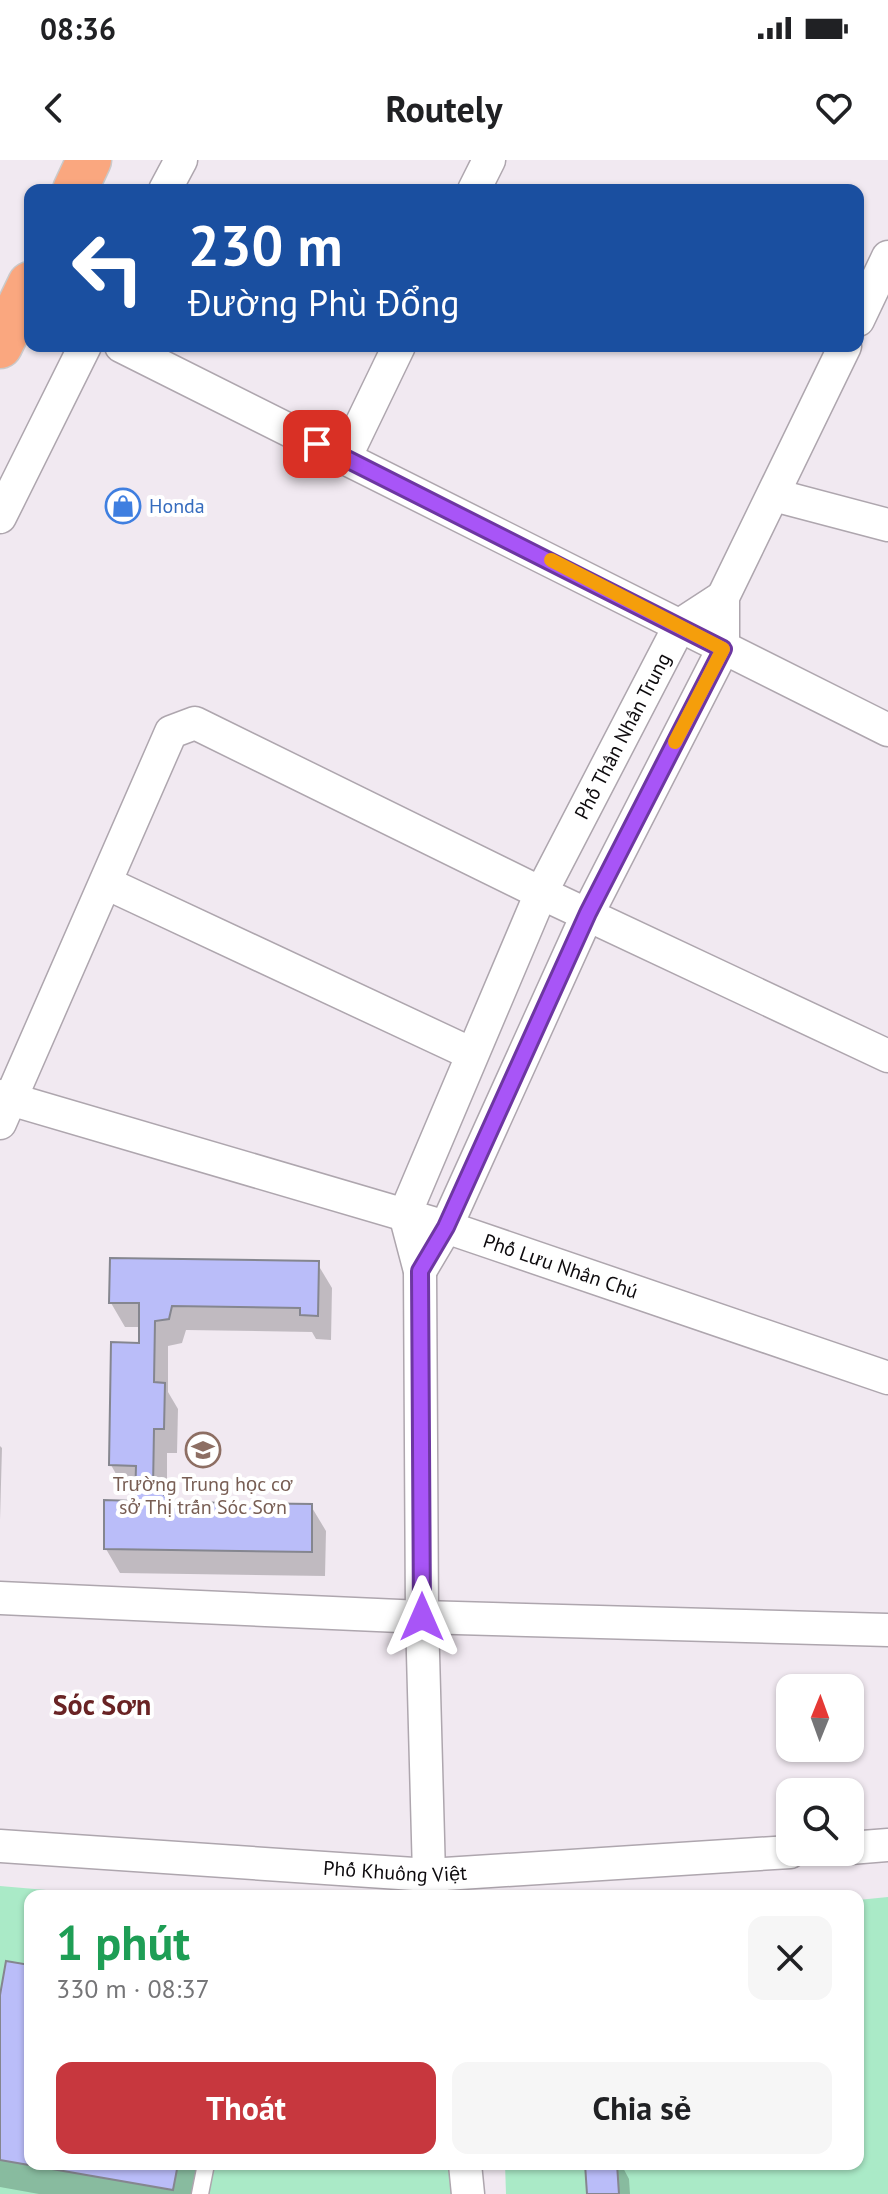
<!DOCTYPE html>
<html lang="vi">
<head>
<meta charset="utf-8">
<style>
	:root { --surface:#fff; --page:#f6f6f6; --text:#202124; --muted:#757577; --accent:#c7373e }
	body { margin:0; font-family:"PT Sans",sans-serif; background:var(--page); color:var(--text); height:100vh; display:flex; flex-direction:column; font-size:30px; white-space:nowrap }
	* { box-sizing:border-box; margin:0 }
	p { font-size:26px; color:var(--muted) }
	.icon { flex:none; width:44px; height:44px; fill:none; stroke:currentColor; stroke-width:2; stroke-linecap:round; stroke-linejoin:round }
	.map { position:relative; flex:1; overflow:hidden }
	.details { position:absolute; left:24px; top:1730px; width:840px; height:280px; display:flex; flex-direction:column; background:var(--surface); border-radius:16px; box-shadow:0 2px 6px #0004 }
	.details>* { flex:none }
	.hud { position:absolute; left:24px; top:24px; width:840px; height:168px; border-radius:16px; box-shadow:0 2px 6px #0004; background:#1a4fa0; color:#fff; overflow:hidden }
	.needle { width:52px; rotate:1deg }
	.buttons { position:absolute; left:776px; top:1514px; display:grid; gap:16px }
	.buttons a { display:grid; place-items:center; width:88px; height:88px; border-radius:16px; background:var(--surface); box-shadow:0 2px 6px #0004; font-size:40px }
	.pin { position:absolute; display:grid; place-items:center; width:68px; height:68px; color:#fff; margin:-34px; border-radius:16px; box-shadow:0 4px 12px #0006 }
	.me { position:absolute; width:88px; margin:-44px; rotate:0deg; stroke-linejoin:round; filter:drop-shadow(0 0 6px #0008) }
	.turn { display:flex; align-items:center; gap:28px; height:168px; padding:0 32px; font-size:36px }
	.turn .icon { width:104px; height:104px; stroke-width:2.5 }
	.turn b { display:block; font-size:56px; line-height:68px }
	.round { display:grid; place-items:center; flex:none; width:84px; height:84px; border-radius:16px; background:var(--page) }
	.headline { display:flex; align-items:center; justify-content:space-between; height:136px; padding:0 32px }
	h1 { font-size:48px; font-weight:800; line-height:60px; color:#1e9e55 }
	.primary-button { display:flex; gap:16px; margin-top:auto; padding:16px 32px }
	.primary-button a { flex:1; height:92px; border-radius:16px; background:var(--accent); color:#fff; font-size:32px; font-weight:800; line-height:92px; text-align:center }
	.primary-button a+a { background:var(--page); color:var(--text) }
	.status { display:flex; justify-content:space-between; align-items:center; height:56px; padding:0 40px; background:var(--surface); direction:ltr }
	.status svg { height:22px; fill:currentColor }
	header { display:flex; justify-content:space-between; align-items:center; height:104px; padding:0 32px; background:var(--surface); font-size:36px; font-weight:800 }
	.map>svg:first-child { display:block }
</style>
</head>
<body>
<div class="status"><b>08:36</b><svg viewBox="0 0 49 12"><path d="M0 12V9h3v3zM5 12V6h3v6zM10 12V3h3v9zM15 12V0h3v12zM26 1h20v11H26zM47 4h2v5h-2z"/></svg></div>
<header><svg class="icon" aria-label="back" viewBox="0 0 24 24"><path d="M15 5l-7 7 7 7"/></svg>Routely<svg class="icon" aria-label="heart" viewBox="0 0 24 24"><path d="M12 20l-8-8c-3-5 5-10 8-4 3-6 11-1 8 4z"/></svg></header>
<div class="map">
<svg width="888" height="2034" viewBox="0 0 888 2034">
	<rect width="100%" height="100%" fill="#f1e9f1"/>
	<!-- green -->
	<path fill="#aaeac7" d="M0,1726l116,10h-86v268h420l3,30h-453z
		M888,1737v297h-382l-1,-30h353v-264z"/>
	<!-- shadow -->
	<path fill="#0003" d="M317,1103l15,25 -1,52 -15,-1 -4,-7 -126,-2 -4,13 -14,3v46l10,17 -1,44h-10v49l144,4 15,25 -1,45 -205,-3 -14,-24 31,-46v-13h-12l-14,-25 29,-120 1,-18h-16l-14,-24z
		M0,1286l2,2 -2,72z
		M30,1807v197h170l-5,30h-156l-39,-7v-180z
		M587,2004h34l8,15 1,15h-41z"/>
	<!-- building -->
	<path fill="#babdf9" stroke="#85868f" stroke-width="2" d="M110,1098l209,3 -1,55 -18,-1v-7l-128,-2 -3,13 -14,2 -1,61 11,1 -1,46h-10l-1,59 7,2 10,12 142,2v48l-208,-3v-49l31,1 1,-35 -27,-1 2,-123 28,1v-40h-30z
		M6,1801l24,4v199h148l-5,26 -173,-30v-165z
		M585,2004h32l2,30h-32z"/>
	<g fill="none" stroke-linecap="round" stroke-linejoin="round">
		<!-- service casing -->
		<g stroke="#aea6ae" stroke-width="19">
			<path id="service" d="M200,2034l6,-30"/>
		</g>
		<!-- minor casing -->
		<g stroke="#aea6ae" stroke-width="35">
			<g id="minor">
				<path d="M165,30l16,-30"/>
				<path d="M474,30l15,-30"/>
				<path d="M858,160l30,-63"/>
				<path d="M121,186l767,384"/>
				<path d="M345,298l54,-112"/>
				<path d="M774,335l114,30"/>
				<path d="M0,357l85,-171"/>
				<path d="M106,723l366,171"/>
				<path id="s1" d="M0,936l446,131 442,151"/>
				<path d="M0,963l171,-391 24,-9 346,170 347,163"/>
				<path d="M420,1111l26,-44 142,-314 135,-264v-52l122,-251"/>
				<path d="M0,1438l422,19 466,13"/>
				<path id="s2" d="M0,1686l429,29 361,-23"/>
				<path d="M850,1688l38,-3"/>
				<path id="s3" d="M433,1736l-4,-21 -7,-258 -2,-346 -15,-57 136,-321 139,-268 43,-28"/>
				<path d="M465,2004l3,30"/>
			</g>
		</g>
		<!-- trunk casing -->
		<g stroke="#cac9ca" stroke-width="47">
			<path id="trunk" d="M75,30l14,-30
				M0,186l30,-62"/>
		</g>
		<!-- service -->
		<use href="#service" stroke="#fff" stroke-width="16"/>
		<!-- minor -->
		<use href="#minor" stroke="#fff" stroke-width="32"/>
		<!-- trunk -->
		<use href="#trunk" stroke="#faa77f" stroke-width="44"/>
	</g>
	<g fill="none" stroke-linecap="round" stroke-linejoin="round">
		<!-- route casing -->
		<g stroke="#6d37a1" stroke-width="20">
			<path id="route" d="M317,284l406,205 -135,264 -142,314 -26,44 2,346"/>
		</g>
		<!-- route -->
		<use href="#route" stroke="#a855f7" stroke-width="14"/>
		<!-- slow -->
		<path stroke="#f59e0b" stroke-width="14" d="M551,400l172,89 -48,93"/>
	</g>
	<!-- icons -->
	<defs>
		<g id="shop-ring" transform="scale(1.8)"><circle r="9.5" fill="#fff" stroke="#3f7fe0" stroke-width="1.5"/><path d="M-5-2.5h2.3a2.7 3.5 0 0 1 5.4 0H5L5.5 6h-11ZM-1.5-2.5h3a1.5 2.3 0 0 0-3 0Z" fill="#3f7fe0"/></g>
		<g id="school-ring" transform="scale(1.8)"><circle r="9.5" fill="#fff" stroke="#8d6e63" stroke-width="1.5"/><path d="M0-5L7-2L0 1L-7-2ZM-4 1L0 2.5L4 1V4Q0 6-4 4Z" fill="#8d6e63"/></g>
	</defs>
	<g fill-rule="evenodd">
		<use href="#shop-ring" x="123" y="346"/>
		<use href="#school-ring" x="203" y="1290"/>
	</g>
	<g text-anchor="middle" stroke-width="8" stroke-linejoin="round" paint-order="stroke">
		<!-- shop labels -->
		<g font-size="20" fill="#366cbe" stroke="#fff" text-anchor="start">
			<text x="149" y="353">Honda</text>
		</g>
		<!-- street labels -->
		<g font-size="20" fill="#0d0a0d" stroke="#fff">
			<text dy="7" stroke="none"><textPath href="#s3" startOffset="1210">Phố Thân Nhân Trung</textPath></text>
			<text dy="7" stroke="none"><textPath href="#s1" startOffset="586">Phố Lưu Nhân Chú</textPath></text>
			<text dy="7" stroke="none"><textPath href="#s2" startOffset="396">Phố Khuông Việt</textPath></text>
		</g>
		<!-- education labels -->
		<g font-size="20" fill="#785e54" stroke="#fff">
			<text x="203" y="1331">Trường Trung học cơ<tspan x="203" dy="23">sở Thị trấn Sóc Sơn</tspan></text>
		</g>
		<!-- district labels -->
		<g font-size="28" font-weight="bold" fill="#692324" stroke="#fff">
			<text x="102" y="1555">Sóc Sơn</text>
		</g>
	</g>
</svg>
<div class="buttons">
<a><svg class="needle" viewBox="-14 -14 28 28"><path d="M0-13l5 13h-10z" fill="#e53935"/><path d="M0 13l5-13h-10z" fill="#757577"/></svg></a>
<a><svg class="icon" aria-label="search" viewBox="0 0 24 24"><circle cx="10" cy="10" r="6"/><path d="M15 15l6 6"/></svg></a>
</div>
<div class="pin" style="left:317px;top:284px;background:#d93025"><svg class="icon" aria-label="arrive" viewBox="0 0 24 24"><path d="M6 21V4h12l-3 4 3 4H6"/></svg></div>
<svg class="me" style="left:422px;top:1457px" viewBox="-20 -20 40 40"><path d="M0-17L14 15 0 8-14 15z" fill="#a855f7" stroke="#fff" stroke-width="4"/></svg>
<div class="hud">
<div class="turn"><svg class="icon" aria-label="left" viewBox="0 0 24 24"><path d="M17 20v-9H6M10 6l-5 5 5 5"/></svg><div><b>230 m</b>Đường Phù Đổng</div></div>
</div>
<section class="details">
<div class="headline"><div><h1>1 phút</h1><p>330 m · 08:37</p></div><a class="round"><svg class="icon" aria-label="close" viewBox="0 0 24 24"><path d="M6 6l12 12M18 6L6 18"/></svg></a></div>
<div class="primary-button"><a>Thoát</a><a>Chia sẻ</a></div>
</section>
</div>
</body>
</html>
